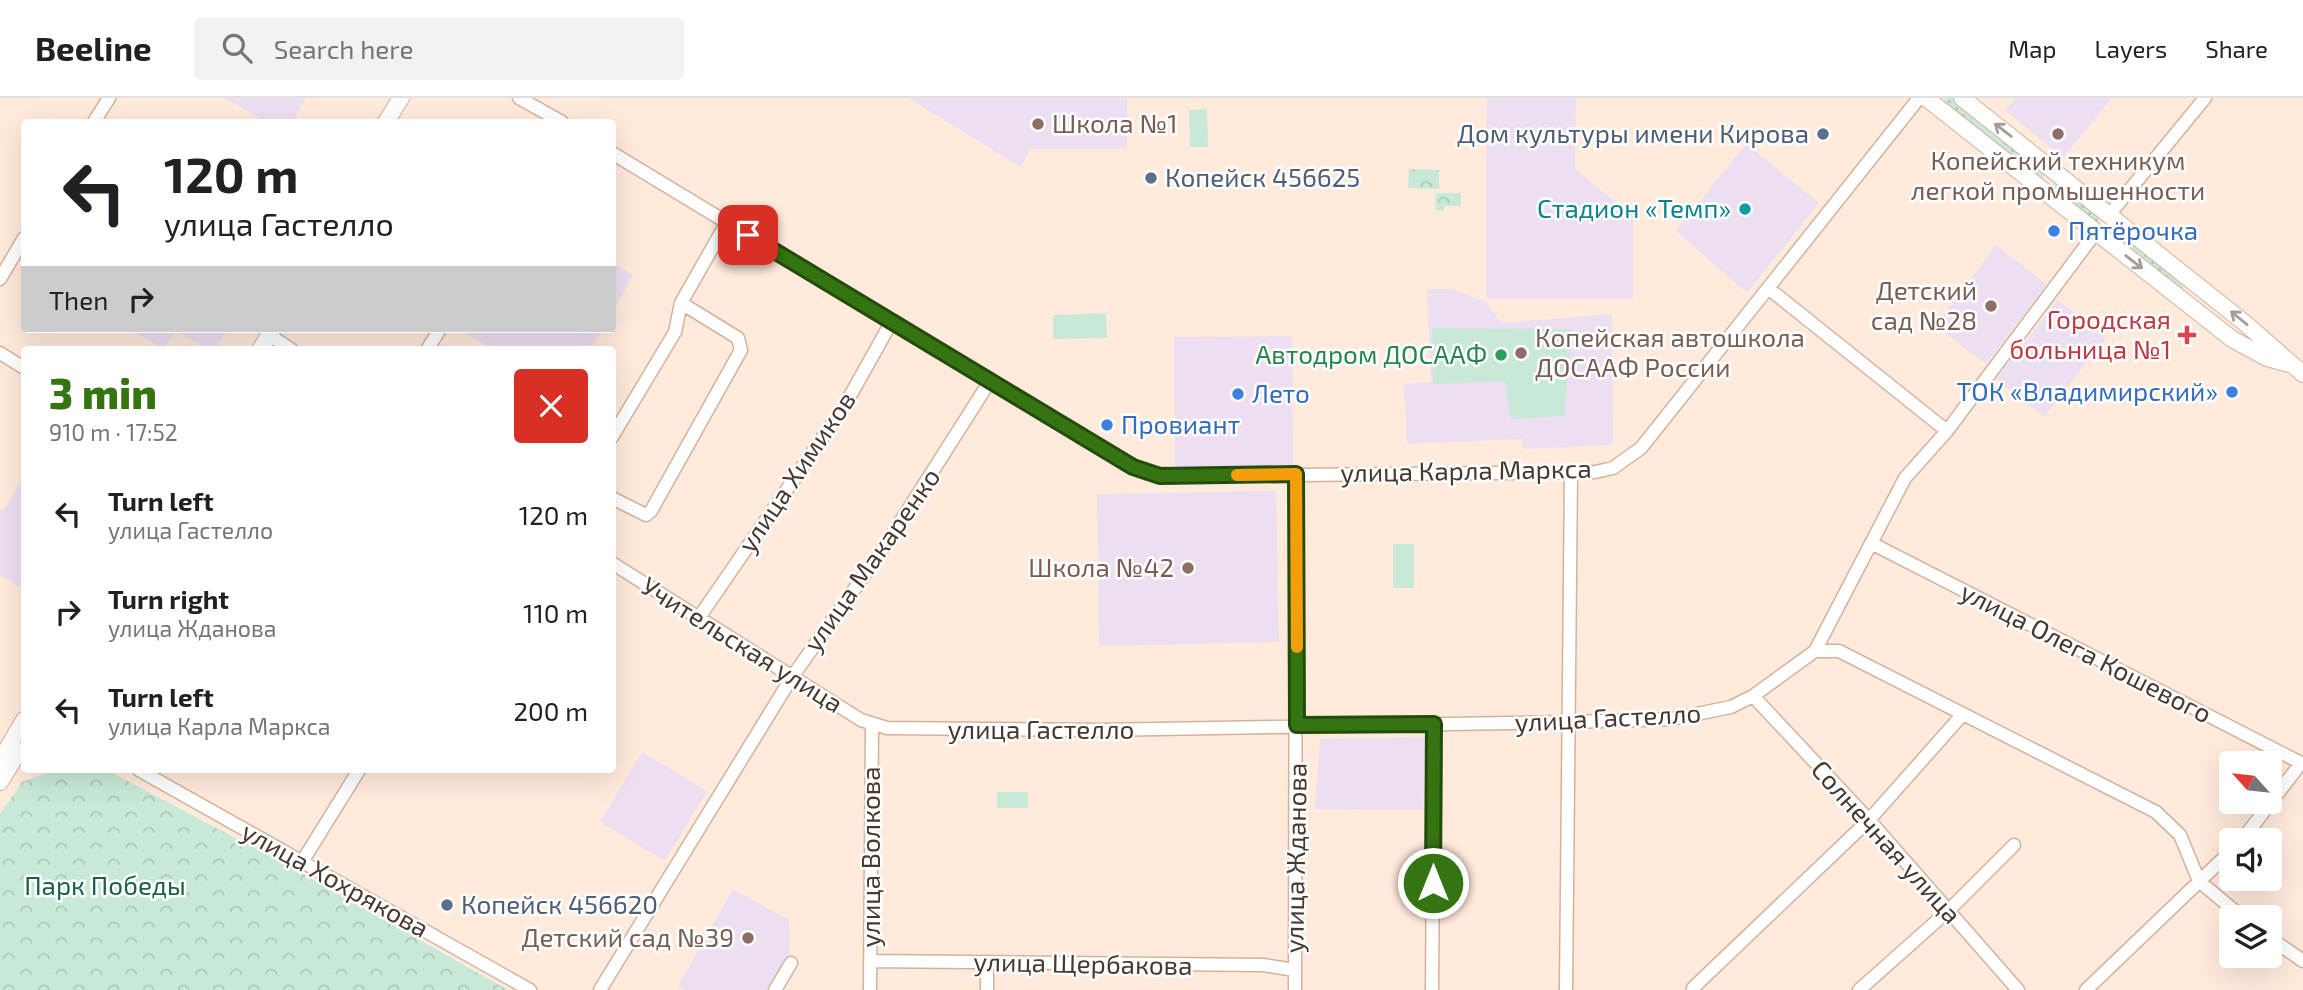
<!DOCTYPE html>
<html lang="en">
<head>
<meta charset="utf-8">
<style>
	:root { --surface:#fff; --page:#f2f2f2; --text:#202124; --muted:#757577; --line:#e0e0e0; --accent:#347511 }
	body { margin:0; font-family:"Exo 2",sans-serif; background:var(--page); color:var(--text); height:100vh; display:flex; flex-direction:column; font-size:26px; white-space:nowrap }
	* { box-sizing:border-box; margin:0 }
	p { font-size:23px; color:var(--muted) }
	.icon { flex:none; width:38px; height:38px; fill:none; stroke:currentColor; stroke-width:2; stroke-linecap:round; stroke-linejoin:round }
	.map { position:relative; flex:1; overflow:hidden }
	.details { position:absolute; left:21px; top:248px; width:595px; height:427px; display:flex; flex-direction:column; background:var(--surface); border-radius:7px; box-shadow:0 7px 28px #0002 }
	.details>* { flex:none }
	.top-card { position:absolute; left:21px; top:21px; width:595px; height:214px; border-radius:7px; box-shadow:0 7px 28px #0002; background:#fff; color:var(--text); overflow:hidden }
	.needle { width:46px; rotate:297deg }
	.controls { position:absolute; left:2219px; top:653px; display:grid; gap:14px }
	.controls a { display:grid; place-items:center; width:63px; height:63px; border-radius:7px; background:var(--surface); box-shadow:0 7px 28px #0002; font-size:35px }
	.pin { position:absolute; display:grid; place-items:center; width:60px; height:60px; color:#fff; margin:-30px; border-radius:14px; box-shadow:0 4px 10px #0006 }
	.me { position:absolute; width:77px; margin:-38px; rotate:0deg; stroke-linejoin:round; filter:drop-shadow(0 0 5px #0008) }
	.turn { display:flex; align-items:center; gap:24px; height:147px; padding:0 28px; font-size:32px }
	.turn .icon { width:91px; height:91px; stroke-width:2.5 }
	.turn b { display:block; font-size:49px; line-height:60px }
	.then { display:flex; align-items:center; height:66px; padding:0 28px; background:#0003; gap:14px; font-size:26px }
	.round { display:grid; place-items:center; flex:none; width:74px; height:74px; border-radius:7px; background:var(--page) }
	.head { display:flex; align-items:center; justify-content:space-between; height:119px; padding:0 28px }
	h1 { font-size:42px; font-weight:800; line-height:52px; color:var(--accent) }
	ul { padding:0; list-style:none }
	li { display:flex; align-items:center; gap:21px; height:98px; padding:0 28px }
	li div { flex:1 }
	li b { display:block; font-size:26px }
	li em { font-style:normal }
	header { display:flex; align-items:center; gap:42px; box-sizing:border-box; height:98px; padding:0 35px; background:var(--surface); border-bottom:2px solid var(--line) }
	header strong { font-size:33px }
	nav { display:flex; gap:38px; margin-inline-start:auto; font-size:24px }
	.search { width:490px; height:63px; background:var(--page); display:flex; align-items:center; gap:18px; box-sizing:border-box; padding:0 24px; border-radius:7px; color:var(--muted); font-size:26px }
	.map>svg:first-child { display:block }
</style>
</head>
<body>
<header>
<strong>Beeline</strong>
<div class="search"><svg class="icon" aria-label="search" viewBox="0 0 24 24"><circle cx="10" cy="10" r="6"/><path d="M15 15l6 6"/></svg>Search here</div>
<nav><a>Map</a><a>Layers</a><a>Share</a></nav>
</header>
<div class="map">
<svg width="2303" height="892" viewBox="0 0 2303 892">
	<defs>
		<pattern id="grass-dots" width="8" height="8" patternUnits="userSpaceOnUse" patternTransform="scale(1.75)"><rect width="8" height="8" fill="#c8e9d8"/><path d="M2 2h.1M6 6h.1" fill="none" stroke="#adc9ba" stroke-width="1.8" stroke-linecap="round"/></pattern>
		<pattern id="park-crowns" width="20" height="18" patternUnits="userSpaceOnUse" patternTransform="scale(1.75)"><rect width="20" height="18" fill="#c8e9d8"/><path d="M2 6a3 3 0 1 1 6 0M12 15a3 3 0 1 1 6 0" fill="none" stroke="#adc9ba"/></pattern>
	</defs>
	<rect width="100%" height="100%" fill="#ffeadc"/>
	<!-- commercial -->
	<path fill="#eddef2" d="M1292,238l1,132 -118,1 -1,-132z
		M642,654l65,39 -42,70 -65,-39z"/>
	<!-- education -->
	<path fill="#eddff2" d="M225,0h81l-14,24h-26z
		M908,0h219v51h-97l-9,18z
		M1487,0h89l-1,71 58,47v83h-147z
		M2016,0h96l-49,60 -58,-48z
		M1746,46l73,59 -72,90 -71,-62z
		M1996,147l51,40 -61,79 -51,-38z
		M613,165l20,12 -20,36z
		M1427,191h26l33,13 15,21 111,-9 1,131 -90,4 -1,-10 -115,5 -3,-60 27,-2z
		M2058,202l48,38 -62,79 -48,-38z
		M131,231h97l-13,21h-7l-31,-19 -14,18z
		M458,231h144l-12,21h-96z
		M24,379v113l-24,-15v-65l4,-1z
		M1276,393l3,151 -180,4 -2,-152z
		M1426,639l-3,73 -108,-1 5,-70z
		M733,791l56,31 1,36 -20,34h-85l-7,-4z"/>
	<!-- grass -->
	<path fill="url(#grass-dots)" d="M1946,0h10l93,73 -7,8 -99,-77z
		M2057,81l45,36 -6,8 -45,-36z
		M2118,129l70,55 -6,7 -70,-54z"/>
	<!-- park -->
	<path fill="url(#park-crowns)" d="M1409,71l30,1v19l-31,-1z
		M1436,95h25v13h-16l-2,5 -8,-1z
		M55,672h52l187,99 214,121h-508v-176l22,-32z"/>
	<!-- pitch -->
	<path fill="#c8e9d8" d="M1207,11l1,38h-18l-1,-37z
		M1106,215l1,25 -54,1v-24z
		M1432,230l140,1 -8,87 -53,3 -6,-38 -72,3z
		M1393,446h21v44h-21z
		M997,694h31v16h-31z"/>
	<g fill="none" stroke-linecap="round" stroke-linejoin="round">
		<!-- minor casing -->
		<g stroke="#d3b29c" stroke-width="15">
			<path id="minor" d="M519,0l43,24
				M94,24l15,-24
				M612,55l493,298 42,22 41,3 407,-4 18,-4 28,-20 278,-350
				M2109,117l96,-117
				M0,181l24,-41
				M1768,190l179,143
				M269,237l23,15
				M427,252l13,-21
				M0,255l24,15
				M612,339l63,-105 6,-29 46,-81
				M612,400l34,17 5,-4 90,-161 -3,-12 -57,-35
				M1871,445l430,220 -59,77
				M612,465l249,157 26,8 213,2 469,-8 103,-3 59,-12 22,-11 62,-45 90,-173 42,-47 149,-199
				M698,521l147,-214 47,-84
				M1815,553h24l317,161 24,23 19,46 43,36
				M1753,598l116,124 149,170
				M139,672l391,220
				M302,764l57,-92
				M2270,840l33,23
				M870,863l393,4 32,5
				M1693,890l176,-168 94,-106
				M600,892l192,-313 93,-131 105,-165
				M775,892l16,-27
				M870,892l2,-265
				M987,892v-28
				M1295,892l1,-516
				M1432,892l2,-266
				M1566,892l5,-518
				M1859,892l89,-79 66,-66
				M2086,892l145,-139"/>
		</g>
		<!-- major casing -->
		<g stroke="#d3b29c" stroke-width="18">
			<path id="major" d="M1926,0l306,241 35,19 22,6
				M1962,0l284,226 57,50
				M386,24l15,-24
				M260,252l13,-21
				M0,663l24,-41
				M0,684l19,-31"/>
		</g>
		<!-- minor -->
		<use href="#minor" stroke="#fff" stroke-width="12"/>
		<!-- major -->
		<use href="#major" stroke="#fff" stroke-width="16"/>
	</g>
	<!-- one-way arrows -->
	<defs><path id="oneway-shaft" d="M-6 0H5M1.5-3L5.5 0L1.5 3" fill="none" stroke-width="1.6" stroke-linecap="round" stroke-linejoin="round" transform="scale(1.75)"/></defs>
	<g stroke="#a39c98">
		<use href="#oneway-shaft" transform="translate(2003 32) rotate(-142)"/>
		<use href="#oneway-shaft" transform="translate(2134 164) rotate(38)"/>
		<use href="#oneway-shaft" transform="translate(2239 220) rotate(-141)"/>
	</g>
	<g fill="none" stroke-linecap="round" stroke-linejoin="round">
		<!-- route casing -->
		<g stroke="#224c0b" stroke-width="18">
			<path id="route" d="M748,137l385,232 27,9 136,-2 1,251 137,-1 -1,159"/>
		</g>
		<!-- route -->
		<use href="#route" stroke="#347511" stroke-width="12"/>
		<!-- slow -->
		<path stroke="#f59e0b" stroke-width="12" d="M1237,377l59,-1 1,173"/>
	</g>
	<!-- markers -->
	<g fill="#8d6e63" stroke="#fff" stroke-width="2.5">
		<circle cx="1038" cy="26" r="7"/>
		<circle cx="2058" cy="36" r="7"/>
		<circle cx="1991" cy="208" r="7"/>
		<circle cx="1521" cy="255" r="7"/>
		<circle cx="1188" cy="470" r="7"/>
		<circle cx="748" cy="840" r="7"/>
	</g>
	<g fill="#5c6f8a" stroke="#fff" stroke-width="2.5">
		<circle cx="1823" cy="36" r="7"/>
		<circle cx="1151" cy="80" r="7"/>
		<circle cx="447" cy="807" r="7"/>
	</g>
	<circle fill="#0f9aa8" stroke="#fff" stroke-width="2.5" cx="1745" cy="111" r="7"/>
	<g fill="#3f7fe0" stroke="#fff" stroke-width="2.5">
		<circle cx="2054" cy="133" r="7"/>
		<circle cx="2232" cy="294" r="7"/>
		<circle cx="1238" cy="296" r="7"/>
		<circle cx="1107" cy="327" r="7"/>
	</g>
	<path fill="#e0444e" stroke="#fff" stroke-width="2.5" d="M2183.5 226.5h7v7h7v7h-7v7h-7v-7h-7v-7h7z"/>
	<circle fill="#2e9e5b" stroke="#fff" stroke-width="2.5" cx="1501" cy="257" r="7"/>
	<g text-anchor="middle" stroke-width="5" stroke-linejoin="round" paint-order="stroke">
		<!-- education labels -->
		<g font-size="26" fill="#785e54" stroke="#fff" text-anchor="end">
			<text x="1052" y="35" text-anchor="start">Школа №1</text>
			<text x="2058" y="72" text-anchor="middle">Копейский техникум<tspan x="2058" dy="30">легкой промышенности</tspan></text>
			<text x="1977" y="202">Детский<tspan x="1977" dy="30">сад №28</tspan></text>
			<text x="1535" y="249" text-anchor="start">Копейская автошкола<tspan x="1535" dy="30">ДОСААФ России</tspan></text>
			<text x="1174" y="479">Школа №42</text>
			<text x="734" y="849">Детский сад №39</text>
		</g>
		<!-- service labels -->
		<g font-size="26" fill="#4e5e75" stroke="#fff" text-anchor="start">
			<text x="1809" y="45" text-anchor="end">Дом культуры имени Кирова</text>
			<text x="1165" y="89">Копейск 456625</text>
			<text x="461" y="816">Копейск 456620</text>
		</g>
		<!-- culture labels -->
		<g font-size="26" fill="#0d838f" stroke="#fff" text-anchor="end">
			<text x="1731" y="120">Стадион «Темп»</text>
		</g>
		<!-- shop labels -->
		<g font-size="26" fill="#366cbe" stroke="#fff" text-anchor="start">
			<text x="2068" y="142">Пятёрочка</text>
			<text x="2218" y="303" text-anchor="end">ТОК «Владимирский»</text>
			<text x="1252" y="305">Лето</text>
			<text x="1121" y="336">Провиант</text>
		</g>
		<!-- health labels -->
		<g font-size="26" fill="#be3a42" stroke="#fff" text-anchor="end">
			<text x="2171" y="231">Городская<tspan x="2171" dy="30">больница №1</tspan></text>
		</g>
		<!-- leisure labels -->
		<g font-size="26" fill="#27864d" stroke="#fff" text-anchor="end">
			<text x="1487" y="266">Автодром ДОСААФ</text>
		</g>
		<!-- street labels -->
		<g font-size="26" fill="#473930" stroke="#fff">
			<text transform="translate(1466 373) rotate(-1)" y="9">улица Карла Маркса</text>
			<text transform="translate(797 374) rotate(-56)" y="9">улица Химиков</text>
			<text transform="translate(872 462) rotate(-55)" y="9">улица Макаренко</text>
			<text transform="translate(742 547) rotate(32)" y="9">Учительская улица</text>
			<text transform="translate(2086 555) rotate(27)" y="9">улица Олега Кошевого</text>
			<text transform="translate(1608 620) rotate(-3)" y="9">улица Гастелло</text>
			<text x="1041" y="641">улица Гастелло</text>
			<text transform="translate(1886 744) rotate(48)" y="9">Солнечная улица</text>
			<text transform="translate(871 759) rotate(-90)" y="9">улица Волкова</text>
			<text transform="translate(1296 760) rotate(-89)" y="9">улица Жданова</text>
			<text transform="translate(335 782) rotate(29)" y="9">улица Хохрякова</text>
			<text transform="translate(1083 866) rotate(1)" y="9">улица Щербакова</text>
		</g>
		<!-- park labels -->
		<g font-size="26" fill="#1b6247" stroke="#fff">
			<text x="105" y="797">Парк Победы</text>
		</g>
	</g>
</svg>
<div class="controls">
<a><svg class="needle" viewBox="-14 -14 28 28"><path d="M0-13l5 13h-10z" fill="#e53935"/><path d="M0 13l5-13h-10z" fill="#757577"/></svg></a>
<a><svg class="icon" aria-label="sound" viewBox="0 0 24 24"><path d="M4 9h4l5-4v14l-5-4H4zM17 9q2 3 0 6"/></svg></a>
<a><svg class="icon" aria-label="layers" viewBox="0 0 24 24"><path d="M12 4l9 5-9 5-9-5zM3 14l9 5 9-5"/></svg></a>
</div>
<div class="pin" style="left:748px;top:137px;background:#d93025"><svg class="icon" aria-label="arrive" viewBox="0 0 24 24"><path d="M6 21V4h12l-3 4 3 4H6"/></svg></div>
<svg class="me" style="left:1433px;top:785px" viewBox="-20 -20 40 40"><circle r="17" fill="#347511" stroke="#fff" stroke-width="3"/><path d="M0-11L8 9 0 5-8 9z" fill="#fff"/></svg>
<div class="top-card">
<div class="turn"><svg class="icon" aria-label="left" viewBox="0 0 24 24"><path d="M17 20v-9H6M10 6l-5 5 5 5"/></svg><div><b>120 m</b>улица Гастелло</div></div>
<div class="then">Then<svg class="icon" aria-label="right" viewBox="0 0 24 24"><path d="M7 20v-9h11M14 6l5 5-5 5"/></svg></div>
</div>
<section class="details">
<div class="head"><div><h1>3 min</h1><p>910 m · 17:52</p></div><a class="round" style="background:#d93025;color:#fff"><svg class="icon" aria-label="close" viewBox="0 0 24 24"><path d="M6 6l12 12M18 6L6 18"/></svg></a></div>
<ul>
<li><svg class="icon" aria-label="left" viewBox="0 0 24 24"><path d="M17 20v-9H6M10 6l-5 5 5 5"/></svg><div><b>Turn left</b><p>улица Гастелло</p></div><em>120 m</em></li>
<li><svg class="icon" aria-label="right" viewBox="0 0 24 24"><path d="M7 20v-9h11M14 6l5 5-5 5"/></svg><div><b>Turn right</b><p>улица Жданова</p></div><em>110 m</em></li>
<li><svg class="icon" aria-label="left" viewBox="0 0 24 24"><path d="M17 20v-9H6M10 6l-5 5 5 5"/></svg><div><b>Turn left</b><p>улица Карла Маркса</p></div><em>200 m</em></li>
</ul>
</section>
</div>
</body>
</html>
